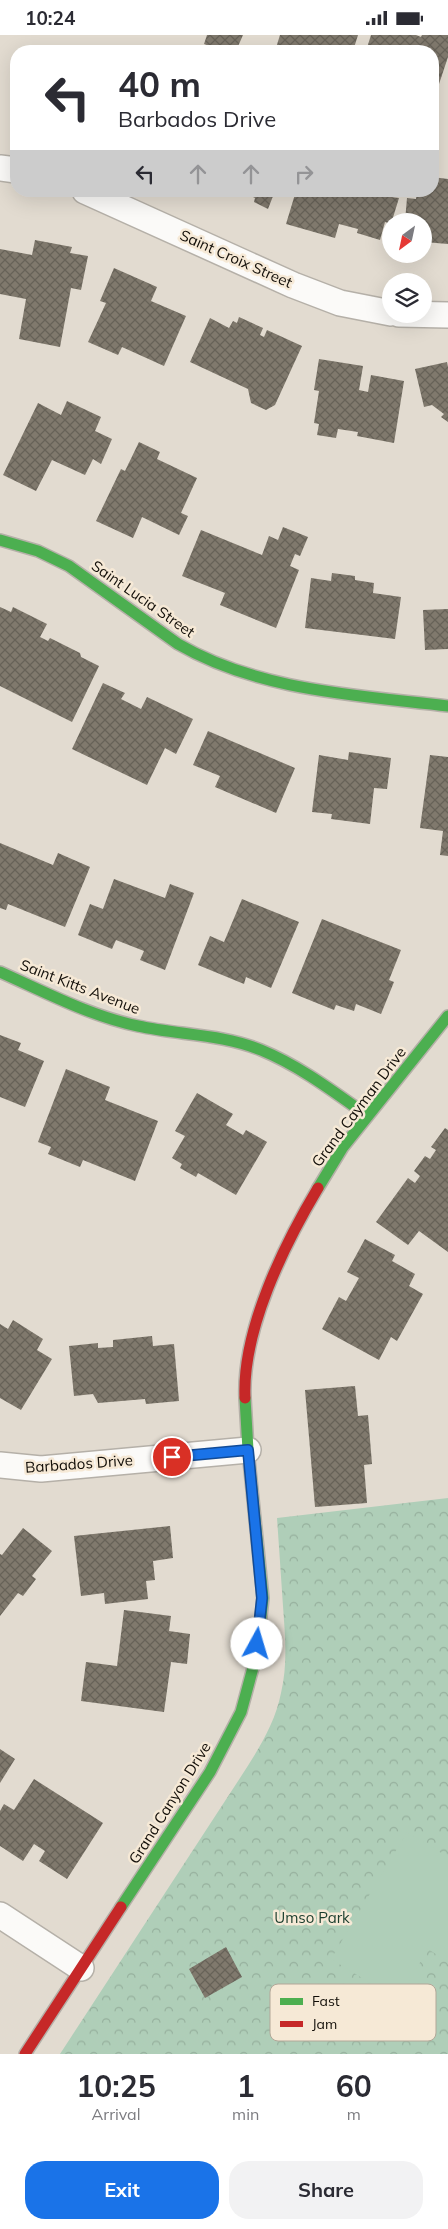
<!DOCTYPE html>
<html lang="en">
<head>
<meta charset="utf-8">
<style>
	:root { --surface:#fff; --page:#f2f2f3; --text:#2b2b33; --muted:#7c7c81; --accent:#1a73e8 }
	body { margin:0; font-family:Mulish,sans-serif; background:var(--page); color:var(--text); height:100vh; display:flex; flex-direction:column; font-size:19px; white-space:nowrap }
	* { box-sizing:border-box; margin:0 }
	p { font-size:16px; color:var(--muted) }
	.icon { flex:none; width:28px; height:28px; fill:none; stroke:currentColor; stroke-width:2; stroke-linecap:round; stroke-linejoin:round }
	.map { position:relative; height:2019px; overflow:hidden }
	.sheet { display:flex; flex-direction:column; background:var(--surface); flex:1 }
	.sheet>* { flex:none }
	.top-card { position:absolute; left:10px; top:10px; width:429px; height:152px; border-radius:20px; box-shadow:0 5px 20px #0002; background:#fff; color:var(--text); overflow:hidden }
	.needle { width:32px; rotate:213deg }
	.controls { position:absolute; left:382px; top:178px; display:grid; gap:10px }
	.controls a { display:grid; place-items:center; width:50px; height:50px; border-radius:50%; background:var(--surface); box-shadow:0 5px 20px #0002; font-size:25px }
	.pin { position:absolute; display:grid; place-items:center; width:42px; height:42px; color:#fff; margin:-21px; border:2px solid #fff; border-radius:50%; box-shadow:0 1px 5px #0007 }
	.me { position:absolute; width:55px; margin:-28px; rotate:6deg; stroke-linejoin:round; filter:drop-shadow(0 0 4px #0008) }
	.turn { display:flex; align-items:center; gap:18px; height:105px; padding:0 25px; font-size:22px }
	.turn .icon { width:65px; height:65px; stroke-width:2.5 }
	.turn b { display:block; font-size:35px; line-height:42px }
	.lanes { display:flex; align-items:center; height:48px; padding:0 25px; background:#0003; justify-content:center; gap:25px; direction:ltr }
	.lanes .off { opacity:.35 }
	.eta { display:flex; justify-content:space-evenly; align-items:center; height:85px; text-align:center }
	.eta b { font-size:30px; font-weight:700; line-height:35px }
	.button { display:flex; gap:10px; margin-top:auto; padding:10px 25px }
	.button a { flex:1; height:58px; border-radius:20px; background:var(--accent); color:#fff; font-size:20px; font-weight:700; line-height:58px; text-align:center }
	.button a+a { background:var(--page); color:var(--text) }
	.status { display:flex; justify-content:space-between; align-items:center; height:35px; padding:0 25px; background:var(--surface); direction:ltr }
	.status svg { height:14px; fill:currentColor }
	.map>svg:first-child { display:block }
</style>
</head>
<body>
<div class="status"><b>10:24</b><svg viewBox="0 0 49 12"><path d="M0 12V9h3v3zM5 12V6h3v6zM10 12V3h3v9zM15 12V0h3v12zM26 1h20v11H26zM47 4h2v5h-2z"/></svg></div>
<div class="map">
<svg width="448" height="2019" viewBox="0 0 448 2019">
	<defs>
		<pattern id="park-crowns" width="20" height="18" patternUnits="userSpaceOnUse" patternTransform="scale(1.25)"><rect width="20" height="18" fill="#afceb8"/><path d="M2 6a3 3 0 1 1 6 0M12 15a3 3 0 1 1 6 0" fill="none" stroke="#96b09d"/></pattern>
		<pattern id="building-cross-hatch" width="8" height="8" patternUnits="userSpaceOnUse" patternTransform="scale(1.25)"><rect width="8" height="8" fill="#80796d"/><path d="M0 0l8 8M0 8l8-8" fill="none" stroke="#676258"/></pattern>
	</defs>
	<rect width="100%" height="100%" fill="#e2dbd0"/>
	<!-- park -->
	<path fill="url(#park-crowns)" d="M448,1463v556h-388l180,-276c17,-26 35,-54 41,-85 7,-29 4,-58 2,-87 -2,-30 -4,-59 -6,-88z"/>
	<!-- pitch -->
	<path fill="#afceb8" d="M407,1797l41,25v105l-20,-13 -30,51 -67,-41z"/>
	<!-- building -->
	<path fill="url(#building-cross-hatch)" d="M207,0h36l-7,16h-14l-18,-7z
		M280,0h78l-5,16h-78z
		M371,0h45l5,2 1,-2h26v22l-13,39 -3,-1v-44h-66z
		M16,42v24l-6,-1z
		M432,142l16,2v65l-24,-2v-21h-19l2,-23 9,1 1,-8h15z
		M241,156h34l-7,18 -14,-7 1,-4z
		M296,156h97l-2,6 8,1 -8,26 -6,-2 -5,18 -23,-7 1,-4 -19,-5 -4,14 -49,-14z
		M35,205l37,7 -2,6 18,3 -7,34 -10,-2 -11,59 -41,-8 7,-40 -26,-5v-45l32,6z
		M114,233l43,19 -6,14 35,15 -22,50 -42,-19 -4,8 -30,-13 18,-39 -6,-2z
		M239,282l24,11 -3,7 4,2 3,-7 35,16 -27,59 -9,5 -15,-7 -3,-14 -58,-27 20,-44 19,10 4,-7 4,2z
		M319,324l44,7 -4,24 9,2 3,-17 33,6 -10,62 -37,-7 1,-4 -20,-3 -2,9 -19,-3 2,-11 -5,-1 5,-32 -5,-1z
		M447,327l1,5v55l-7,-5 3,-3 -12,-9 -8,2 -9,-38z
		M67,366l34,16 -6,14 17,8 -11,25 -8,-5 -8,16 -33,-15 -16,31 -33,-16 35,-72 23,12z
		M139,407l21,10 -3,7 40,19 -16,35 7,3 -9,19 -37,-18 -9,21 -37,-17 25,-52 4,2z
		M283,492l25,10 -8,19 -5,-2 -5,12 9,4 -23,58 -56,-23 5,-12 -43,-17 19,-46 61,25 7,-19 9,4z
		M332,538l23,3v4l19,3 -1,10 28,4 -6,42 -90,-11 6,-50 20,3z
		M0,572l11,5 2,-5 34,17 -7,13 8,4 2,-3 30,15 1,4 18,9 -27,56 -72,-36z
		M448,574v40l-23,1 -2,-40z
		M103,648l22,10 -4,6 20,10 6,-12 46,22 -17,35 -11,-6 -18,37 -75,-36z
		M208,696l87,37 -19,45 -61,-26 5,-11 -27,-11z
		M349,717l42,6 -4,31 -13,-1 -4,36 -39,-5 1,-5 -20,-2 7,-57 29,5z
		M430,720l18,2v99l-8,-1 3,-24 -23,-3z
		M0,808l53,22 5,-12 32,14 -25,60 -57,-23 -2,6 -6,-2z
		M114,844l51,19 5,-14 24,9 -29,77 -25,-10 4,-9 -28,-11 -4,9 -34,-14 12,-31 13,5z
		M242,864l57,23 -28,66 -25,-11 -2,7 -46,-19 12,-29 14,6z
		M322,884l79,31 -12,30 5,2 -13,32 -25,-10 -2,7 -18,-6 -2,5 -42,-17z
		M0,1000l21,8 -3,7 26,11 -19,46 -25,-10z
		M66,1034l44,18 -5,13 53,21 -23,60 -52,-21 -3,7 -32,-13 3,-7 -13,-5z
		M197,1058l36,21 -7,11 17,10 3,-5 21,12 -31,53 -38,-22 -2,4 -16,-9 2,-4 -10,-6 13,-22 -10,-5z
		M445,1093l3,2v122l-29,-21 -11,14 -32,-23 32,-44 7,5 5,-7 -6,-5 11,-15 5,3 6,-9 -5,-3z
		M365,1204l30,16 -3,6 23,13 -6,12 14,8 -26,47 -6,-4 -12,23 -57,-31 17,-32 7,4 13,-23 -12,-6z
		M13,1285l30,19 -6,11 15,9 -31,51 -21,-12v-74l8,5z
		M152,1301l1,10 21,-2 5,57 -33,3 -1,-5 -47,4 -5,-9 -19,2 -5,-50 29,-3v5l15,-1v-7z
		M355,1351l3,30 10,-1 4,49 -8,1 3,38 -52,4 -10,-117z
		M170,1491l3,32 -20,3 2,19 -9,1 2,18 -43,5 -1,-11 -23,3 -7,-60z
		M23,1493l29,23 -20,25 4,3 -13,17 -5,-3 -18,23v-62l2,1z
		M124,1575l47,6 -2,15 21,3 -3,30 -16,-2 -7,50 -83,-11 5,-39 31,4z
		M0,1714l15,10 -15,24z
		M34,1744l69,44 -36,56 -28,-18 6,-10 -11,-7 -11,17 -23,-15v-35l4,-7 10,6z
		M226,1912l16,30 -37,21 -16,-29z"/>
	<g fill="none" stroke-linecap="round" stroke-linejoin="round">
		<!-- street casing -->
		<g stroke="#b5b0a8" stroke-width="28">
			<path id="street" d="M0,133l16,2
				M85,156l208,94 47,18 51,10
				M399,279l49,1
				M0,1430l41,4 207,-19
				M0,1880l81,53"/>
		</g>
		<!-- fast casing -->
		<g stroke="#b5b0a8" stroke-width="14">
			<path id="fast" d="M0,505l38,11 31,15 109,78c81,47 179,51 270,62
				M0,937c45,20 90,44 138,54 41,9 84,8 123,24 39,16 73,42 107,66
				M318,1153l25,-41 105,-131
				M121,1872l89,-135 31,-60 16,-59 6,-55 -15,-148 -3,-52"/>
		</g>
		<!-- jam casing -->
		<g stroke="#b5b0a8" stroke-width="14">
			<path id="jam" d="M245,1363c-3,-68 39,-153 73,-210
				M25,2019l96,-147"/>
		</g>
		<!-- street -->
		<use href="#street" stroke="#fbfaf8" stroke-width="25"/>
		<!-- fast -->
		<use href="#fast" stroke="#4caf50" stroke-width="11"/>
		<!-- jam -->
		<use href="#jam" stroke="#c62828" stroke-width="11"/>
	</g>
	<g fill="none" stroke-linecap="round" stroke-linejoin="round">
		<!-- route casing -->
		<g stroke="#114b97" stroke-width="12">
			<path id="route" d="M172,1422l76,-7 14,148 -5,46"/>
		</g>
		<!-- route -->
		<use href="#route" stroke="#1a73e8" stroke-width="9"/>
	</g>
	<g text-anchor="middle" stroke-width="5" stroke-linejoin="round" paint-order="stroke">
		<!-- street labels -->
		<g font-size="15" fill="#120e08" stroke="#f6e9d6">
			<text transform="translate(236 224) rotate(24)" y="5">Saint Croix Street</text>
			<text transform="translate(143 564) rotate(35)" y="5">Saint Lucia Street</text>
			<text transform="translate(80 952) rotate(21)" y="5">Saint Kitts Avenue</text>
			<text transform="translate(359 1072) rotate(-53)" y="5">Grand Cayman Drive</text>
			<text transform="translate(79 1429) rotate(-4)" y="5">Barbados Drive</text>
			<text transform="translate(170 1768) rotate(-58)" y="5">Grand Canyon Drive</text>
		</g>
		<!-- park labels -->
		<g font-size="15" fill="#1a3d2d" stroke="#f6e9d6">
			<text x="312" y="1888">Umso Park</text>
		</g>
	</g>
	<!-- legend -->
	<rect x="270" y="1949" width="166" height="57" rx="8" fill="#f6e9d6" stroke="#b2a798" stroke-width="1"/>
	<rect x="280" y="1963" width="23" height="7" fill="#4caf50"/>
	<rect x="280" y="1986" width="23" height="6" fill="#c62828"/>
	<g font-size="14" fill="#120e08">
		<text x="312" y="1971">Fast</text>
		<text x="312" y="1994">Jam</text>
	</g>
</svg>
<div class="controls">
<a><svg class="needle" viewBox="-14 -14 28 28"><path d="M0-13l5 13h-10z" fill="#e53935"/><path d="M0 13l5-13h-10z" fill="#7c7c81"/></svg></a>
<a><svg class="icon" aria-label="layers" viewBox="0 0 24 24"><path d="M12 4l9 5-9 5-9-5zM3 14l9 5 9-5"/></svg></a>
</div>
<div class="pin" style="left:172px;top:1422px;background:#d93025"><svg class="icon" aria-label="arrive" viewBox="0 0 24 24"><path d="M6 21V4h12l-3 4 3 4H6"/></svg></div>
<svg class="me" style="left:257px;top:1609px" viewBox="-20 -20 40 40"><circle r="19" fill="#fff"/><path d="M0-13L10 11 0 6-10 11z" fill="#1a73e8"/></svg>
<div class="top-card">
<div class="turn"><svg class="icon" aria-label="left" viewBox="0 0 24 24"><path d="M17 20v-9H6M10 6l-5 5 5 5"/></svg><div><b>40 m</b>Barbados Drive</div></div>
<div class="lanes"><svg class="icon" aria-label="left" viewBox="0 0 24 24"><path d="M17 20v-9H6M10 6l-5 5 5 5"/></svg><svg class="icon off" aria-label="ahead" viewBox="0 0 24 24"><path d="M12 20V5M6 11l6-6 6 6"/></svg><svg class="icon off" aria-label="ahead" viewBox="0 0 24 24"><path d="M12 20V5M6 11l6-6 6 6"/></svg><svg class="icon off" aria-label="right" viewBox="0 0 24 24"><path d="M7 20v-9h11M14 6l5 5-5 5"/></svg></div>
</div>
</div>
<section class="sheet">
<div class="eta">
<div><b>10:25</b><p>Arrival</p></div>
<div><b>1</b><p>min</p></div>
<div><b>60</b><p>m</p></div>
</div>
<div class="button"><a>Exit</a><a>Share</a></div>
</section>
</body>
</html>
